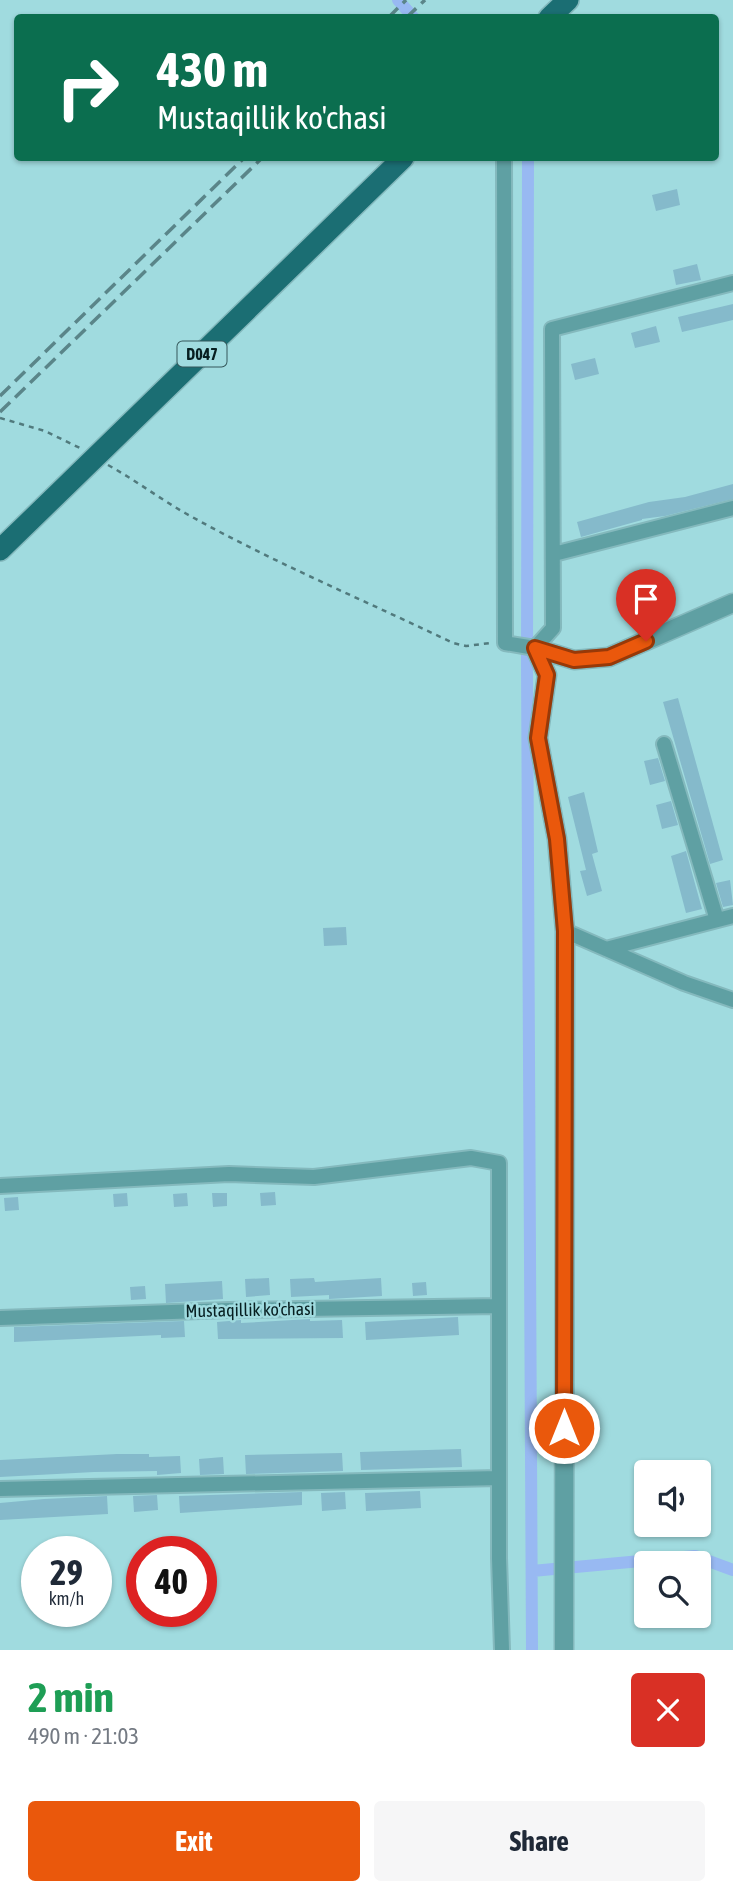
<!DOCTYPE html>
<html lang="en">
<head>
<meta charset="utf-8">
<style>
	:root { --surface:#fff; --page:#f6f6f7; --text:#1f2937; --muted:#747a83; --accent:#ea580c }
	body { margin:0; font-family:"Asap Condensed",sans-serif; background:var(--page); color:var(--text); height:100vh; display:flex; flex-direction:column; font-size:26px; white-space:nowrap }
	* { box-sizing:border-box; margin:0 }
	p { font-size:23px; color:var(--muted) }
	.icon { flex:none; width:38px; height:38px; fill:none; stroke:currentColor; stroke-width:2; stroke-linecap:round; stroke-linejoin:round }
	.map { position:relative; height:1650px; overflow:hidden }
	.panel { display:flex; flex-direction:column; background:var(--surface); flex:1 }
	.panel>* { flex:none }
	.top-card { position:absolute; left:14px; top:14px; width:705px; height:147px; border-radius:7px; box-shadow:0 2px 5px #0004; background:#0b6e4f; color:#fff; overflow:hidden }
	.controls { position:absolute; left:634px; top:1460px; display:grid; gap:14px }
	.controls a { display:grid; place-items:center; width:77px; height:77px; border-radius:7px; background:var(--surface); box-shadow:0 2px 5px #0004; font-size:35px }
	.speed { position:absolute; left:21px; top:1536px; display:flex; gap:14px; font-size:35px; font-weight:700; text-align:center }
	.speed>* { display:grid; place-content:center; width:91px; height:91px; border-radius:50%; background:var(--surface); box-shadow:0 2px 5px #0004; line-height:1 }
	.speed small { font-size:18px; font-weight:400 }
	.speed .limit { border:10px solid #d22; background:#fff; color:#111 }
	.pin { position:absolute; display:grid; place-items:center; width:60px; height:60px; color:#fff; margin:-72px -30px; border-radius:50% 50% 50% 0; rotate:-45deg; box-shadow:0 0 7px #0007 }
	.pin .icon { rotate:45deg }
	.me { position:absolute; width:77px; margin:-38px; rotate:0deg; stroke-linejoin:round; filter:drop-shadow(0 0 5px #0008) }
	.turn { display:flex; align-items:center; gap:24px; height:147px; padding:0 28px; font-size:32px }
	.turn .icon { width:91px; height:91px; stroke-width:2.5 }
	.turn b { display:block; font-size:49px; line-height:60px }
	.round { display:grid; place-items:center; flex:none; width:74px; height:74px; border-radius:7px; background:var(--page) }
	.headline { display:flex; align-items:center; justify-content:space-between; height:119px; padding:0 28px }
	h1 { font-size:42px; font-weight:700; line-height:52px; color:#1e9e55 }
	.cta { display:flex; gap:14px; margin-top:auto; padding:14px 28px }
	.cta a { flex:1; height:80px; border-radius:7px; background:var(--accent); color:#fff; font-size:28px; font-weight:700; line-height:80px; text-align:center }
	.cta a+a { background:var(--page); color:var(--text) }
	.map>svg:first-child { display:block }
</style>
</head>
<body>
<div class="map">
<svg width="733" height="1650" viewBox="0 0 733 1650">
	<rect width="100%" height="100%" fill="#a0dbdf"/>
	<g fill="none" stroke-linecap="round" stroke-linejoin="round">
		<!-- canal -->
		<path stroke="#98b9f2" stroke-width="12" d="M398,0l16,18
			M528,158l-1,506 5,986
			M532,1571l163,-15 38,14"/>
	</g>
	<!-- building -->
	<path fill="#85bacb" d="M677,189l3,16 -24,6 -4,-16z
		M697,264l4,16 -25,5 -3,-15z
		M733,304v16l-51,12 -4,-15z
		M656,326l4,16 -25,6 -4,-15z
		M595,358l4,16 -24,6 -4,-16z
		M733,484v15l-68,17 -23,3v1l-61,17 -4,-15 72,-20 36,-5z
		M678,698l45,162 -13,4 -47,-162z
		M658,758l7,23 -15,4 -6,-24z
		M584,792l14,60 -6,2 10,37 -15,5 -7,-25 6,-1 -18,-73z
		M671,801l7,24 -16,4 -6,-24z
		M686,851l16,58 -16,4 -15,-57z
		M730,880l3,25 -10,2 -7,-24z
		M346,927l1,18 -23,1 -1,-18z
		M275,1192l1,13 -15,1 -1,-13z
		M127,1193l1,13 -14,1 -1,-13z
		M187,1193l1,13 -14,1 -1,-13z
		M212,1193h15v13l-14,1z
		M18,1197l1,13 -14,1 -1,-13z
		M269,1278l1,17 -24,2 -1,-18z
		M314,1278l1,4 66,-4 1,18 -53,3v-4l-38,2 -1,-18z
		M222,1281l1,18 -57,4 -1,-19z
		M426,1282l1,13 -14,1 -1,-13z
		M145,1286l1,13 -15,1 -1,-13z
		M458,1317l1,18 -93,5 -1,-18z
		M310,1319v2l32,-1 1,18 -125,1 -1,-17 24,-2v3z
		M184,1321l1,16 -24,1v-3l-147,7v-15z
		M461,1449l1,18 -101,3 -1,-18z
		M342,1453l1,18 -97,3 -1,-19z
		M117,1454h32v3l31,-1 1,17 -24,2v-4l-63,1 -94,5v-17z
		M223,1457l1,17 -24,1 -1,-16z
		M420,1491l1,17 -55,3 -1,-18z
		M302,1492v13l-122,8 -1,-17z
		M345,1492l1,17 -24,2 -1,-18z
		M157,1495l1,15 -24,2 -1,-16z
		M107,1496l1,18 -108,6v-17l44,-4z"/>
	<g fill="none" stroke-linecap="round" stroke-linejoin="round">
		<!-- minor casing -->
		<g stroke="#84b9bd" stroke-width="18">
			<path id="minor" d="M504,158l1,485 30,5 18,-20 -1,-299 181,-46
				M554,554l179,-46
				M664,744l53,176
				M565,931l119,52 49,17
				M606,949l127,-33
				M0,1186l229,-12 85,3 157,-19 28,5v395l3,92
				M0,1318l229,-8 270,-4
				M0,1489l499,-11"/>
		</g>
		<!-- tertiary casing -->
		<g stroke="#84b9bd" stroke-width="21">
			<path id="tertiary" d="M535,648l12,27 -9,63 19,101 8,92 -1,719
				M535,648l39,12 35,-3 124,-54"/>
		</g>
		<!-- primary casing -->
		<g stroke="#84b9bd" stroke-width="24">
			<path id="primary" d="M549,18l19,-18
				M0,550l403,-392"/>
		</g>
		<!-- path -->
		<path stroke="#517a7d" stroke-width="2.5" stroke-dasharray="5 5" stroke-linecap="butt" d="M0,418l45,13 37,18
			M108,465c27,15 51,33 77,48 87,49 179,87 268,130l13,3 25,-3"/>
		<!-- minor -->
		<use href="#minor" stroke="#5fa0a3" stroke-width="14"/>
		<!-- tertiary -->
		<use href="#tertiary" stroke="#5fa0a3" stroke-width="18"/>
		<!-- primary -->
		<use href="#primary" stroke="#1b6e73" stroke-width="21"/>
		<!-- rail -->
		<path stroke="#5a8589" stroke-width="3.5" stroke-dasharray="14 7" stroke-linecap="butt" d="M388,18l18,-18
			M406,18l19,-18
			M0,396l244,-238
			M0,412l262,-254"/>
	</g>
	<g fill="none" stroke-linecap="round" stroke-linejoin="round">
		<!-- route casing -->
		<g stroke="#983908" stroke-width="18">
			<path id="route" d="M564,1428l1,-497 -8,-92 -19,-101 9,-63 -12,-27 39,12 35,-3 37,-16"/>
		</g>
		<!-- route -->
		<use href="#route" stroke="#ea580c" stroke-width="12"/>
	</g>
	<g text-anchor="middle" stroke-width="5" stroke-linejoin="round" paint-order="stroke">
		<!-- shield labels -->
		<rect fill="#a0dbdf" stroke="#35575a" stroke-width="2" x="177.5" y="341.5" width="49" height="25" rx="5"/>
		<g font-size="16" font-weight="bold" fill="#071f21">
			<text x="202" y="360">D047</text>
		</g>
		<!-- street labels -->
		<g font-size="18" fill="#071f21" stroke="#a0dbdf">
			<text transform="translate(250 1310) rotate(-1)" y="6">Mustaqillik ko'chasi</text>
		</g>
	</g>
</svg>
<div class="controls">
<a><svg class="icon" aria-label="sound" viewBox="0 0 24 24"><path d="M4 9h4l5-4v14l-5-4H4zM17 9q2 3 0 6"/></svg></a>
<a><svg class="icon" aria-label="search" viewBox="0 0 24 24"><circle cx="10" cy="10" r="6"/><path d="M15 15l6 6"/></svg></a>
</div>
<div class="speed"><div>29<small>km/h</small></div><div class="limit">40</div></div>
<div class="pin" style="left:646px;top:641px;background:#d93025"><svg class="icon" aria-label="arrive" viewBox="0 0 24 24"><path d="M6 21V4h12l-3 4 3 4H6"/></svg></div>
<svg class="me" style="left:564px;top:1428px" viewBox="-20 -20 40 40"><circle r="17" fill="#ea580c" stroke="#fff" stroke-width="3"/><path d="M0-11L8 9 0 5-8 9z" fill="#fff"/></svg>
<div class="top-card">
<div class="turn"><svg class="icon" aria-label="right" viewBox="0 0 24 24"><path d="M7 20v-9h11M14 6l5 5-5 5"/></svg><div><b>430 m</b>Mustaqillik ko'chasi</div></div>
</div>
</div>
<section class="panel">
<div class="headline"><div><h1>2 min</h1><p>490 m · 21:03</p></div><a class="round" style="background:#d93025;color:#fff"><svg class="icon" aria-label="close" viewBox="0 0 24 24"><path d="M6 6l12 12M18 6L6 18"/></svg></a></div>
<div class="cta"><a>Exit</a><a>Share</a></div>
</section>
</body>
</html>
